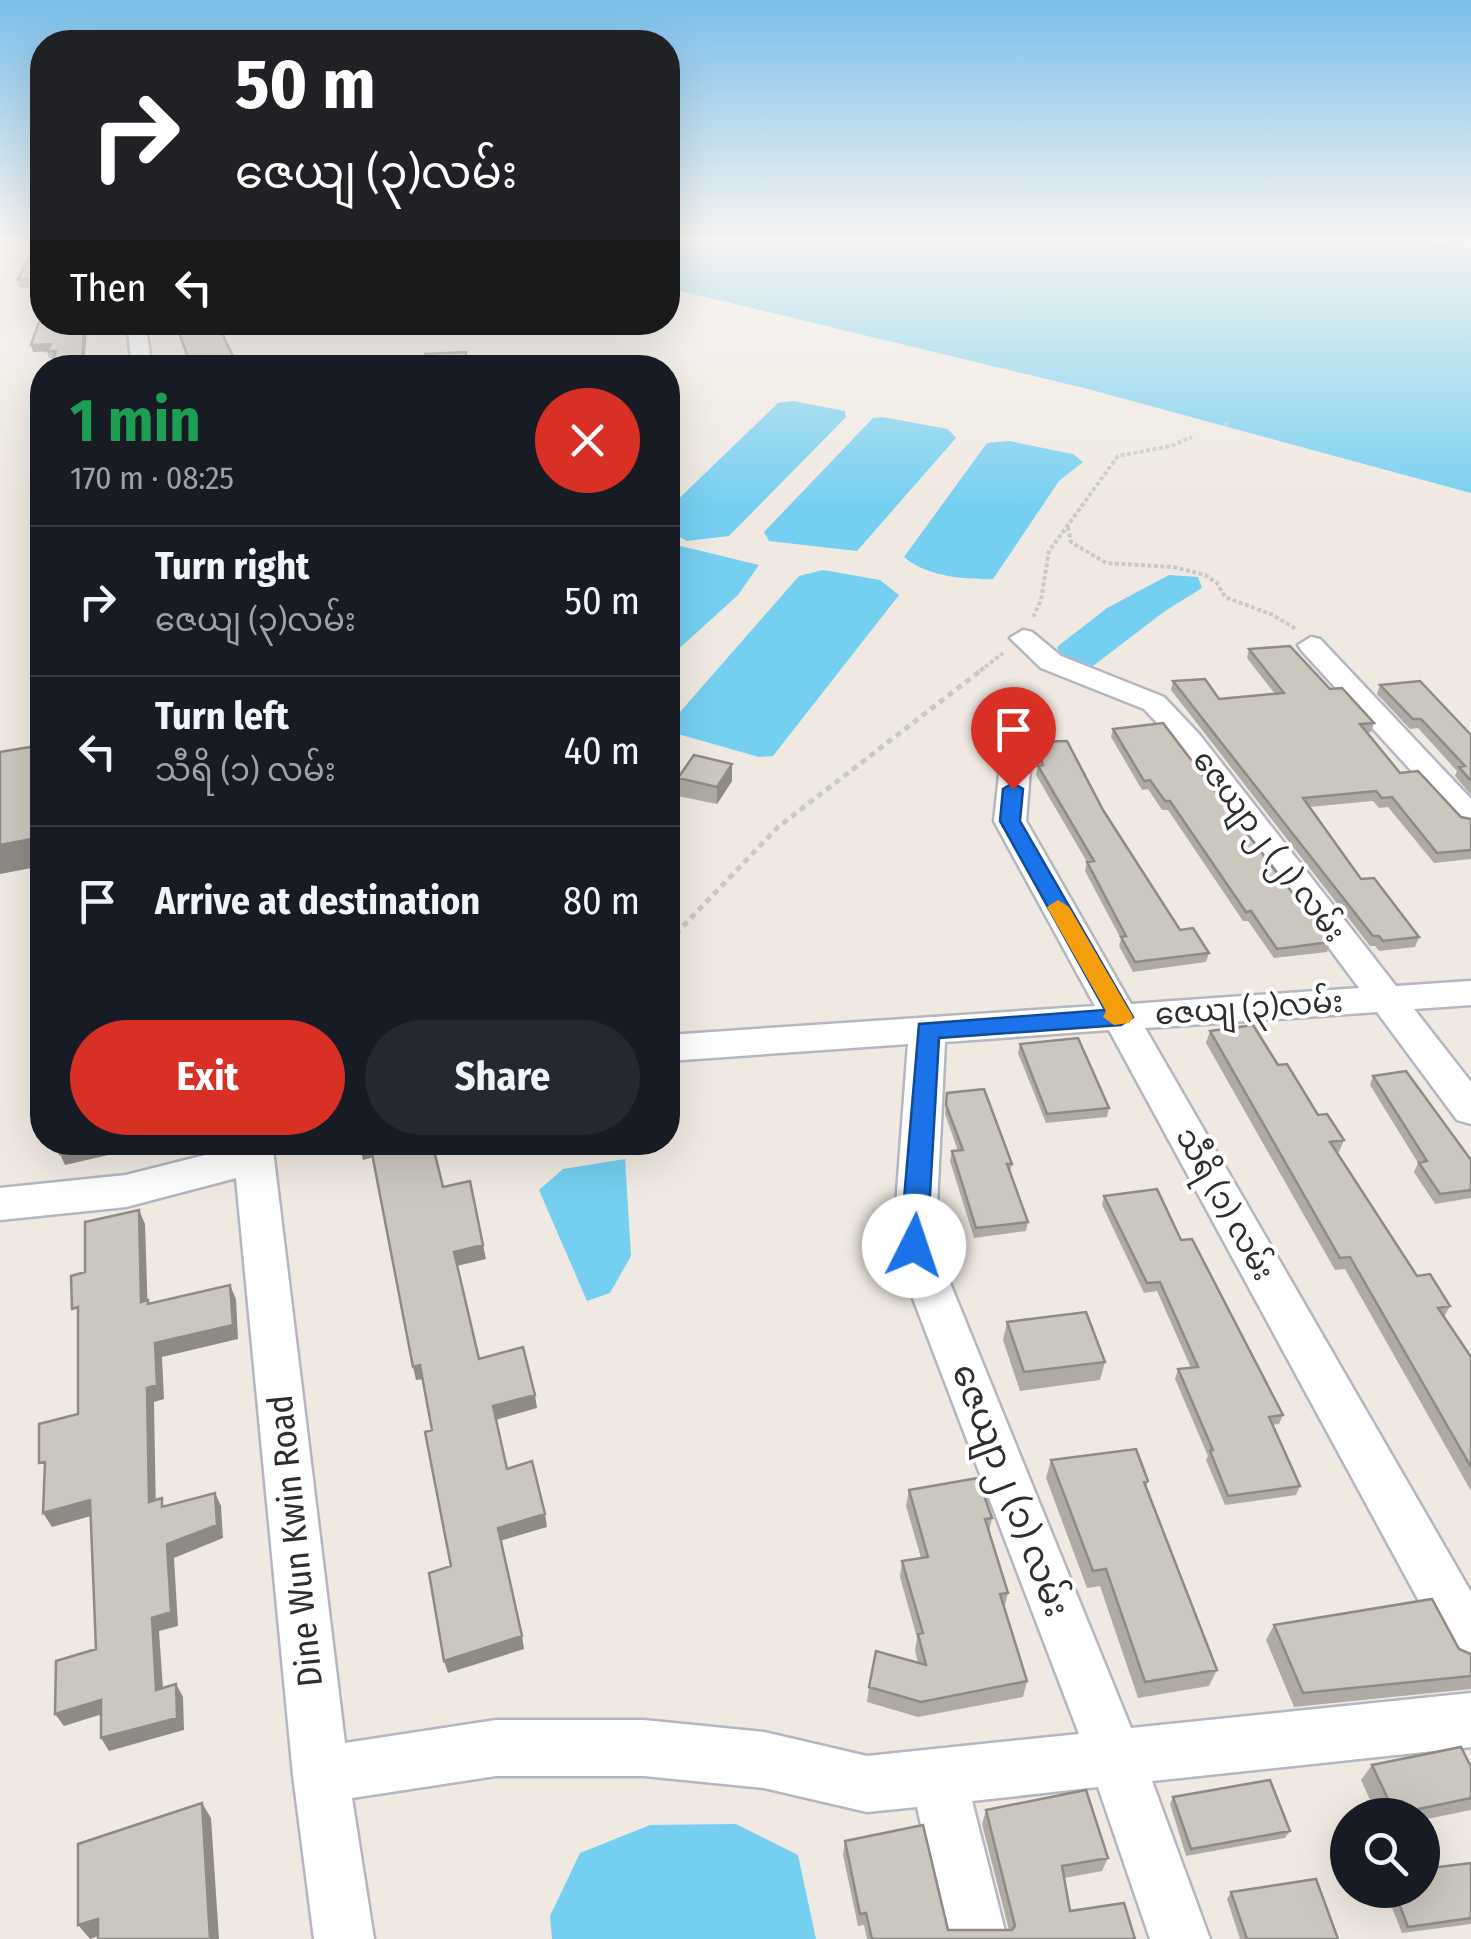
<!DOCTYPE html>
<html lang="en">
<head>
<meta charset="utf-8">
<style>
	:root { --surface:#171b24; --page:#242831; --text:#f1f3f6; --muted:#9ea1a6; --line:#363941; --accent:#d93025 }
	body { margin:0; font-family:"Fira Sans Condensed","Noto Sans Myanmar",sans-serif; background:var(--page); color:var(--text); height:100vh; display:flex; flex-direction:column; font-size:38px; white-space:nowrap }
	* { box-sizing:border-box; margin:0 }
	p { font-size:32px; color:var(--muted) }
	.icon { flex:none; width:55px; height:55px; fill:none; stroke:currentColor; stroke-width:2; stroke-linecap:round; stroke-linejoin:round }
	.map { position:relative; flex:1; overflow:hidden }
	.drawer { position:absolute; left:30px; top:355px; width:650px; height:800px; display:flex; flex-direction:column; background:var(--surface); border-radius:40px; box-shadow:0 10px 40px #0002 }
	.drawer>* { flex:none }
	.hud { position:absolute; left:30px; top:30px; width:650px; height:305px; border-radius:40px; box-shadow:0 10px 40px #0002; background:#202124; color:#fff; overflow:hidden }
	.fabs { position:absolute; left:1330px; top:1798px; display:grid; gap:20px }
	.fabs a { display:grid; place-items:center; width:110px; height:110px; border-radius:50%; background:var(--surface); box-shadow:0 10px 40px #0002; font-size:50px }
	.pin { position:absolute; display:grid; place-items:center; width:85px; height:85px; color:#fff; margin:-102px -42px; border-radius:50% 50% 50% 0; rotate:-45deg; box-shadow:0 0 10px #0007 }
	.pin .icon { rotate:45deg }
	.me { position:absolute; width:110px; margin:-55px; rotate:4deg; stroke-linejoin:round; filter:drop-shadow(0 0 8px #0008) }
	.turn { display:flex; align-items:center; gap:35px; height:210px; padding:0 40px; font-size:45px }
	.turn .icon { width:130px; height:130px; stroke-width:2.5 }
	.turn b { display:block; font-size:70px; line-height:85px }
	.then { display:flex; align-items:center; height:95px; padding:0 40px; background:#0003; gap:20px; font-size:38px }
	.round { display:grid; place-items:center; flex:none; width:105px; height:105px; border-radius:52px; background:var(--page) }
	.headline { display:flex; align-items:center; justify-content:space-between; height:170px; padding:0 40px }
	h1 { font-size:60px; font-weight:700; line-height:75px; color:#1e9e55 }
	.primary-button { display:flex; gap:20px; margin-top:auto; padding:20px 40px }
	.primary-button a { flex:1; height:115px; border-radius:60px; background:var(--accent); color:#fff; font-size:40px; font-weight:700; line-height:115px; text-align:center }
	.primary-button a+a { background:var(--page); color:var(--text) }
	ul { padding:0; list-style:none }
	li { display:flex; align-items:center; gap:30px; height:150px; padding:0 40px; border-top:2px solid var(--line) }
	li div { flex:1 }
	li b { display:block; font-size:38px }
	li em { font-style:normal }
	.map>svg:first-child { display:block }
</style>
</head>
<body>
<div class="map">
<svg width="1471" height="1939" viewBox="0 0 1471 1939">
	<rect width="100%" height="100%" fill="#efe9e1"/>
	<!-- water -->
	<path fill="#75cff0" d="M668,237h735l68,12v244l-383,-104 -420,-101z
		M793,401l52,10 1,6 -117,119 -42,5 -19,-10v-22l110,-106z
		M882,417l66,12 8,9 -99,113 -88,-10 -5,-9 109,-114z
		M1009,441l64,13 10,8 -24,19 -66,98c-27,1 -68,-3 -89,-22l83,-114z
		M668,543l91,22 -21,30 -65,59 3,11 -8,3z
		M823,570l57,10 19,15 -126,161 -14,1 -81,-23 -5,-14 126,-144z
		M1169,575l29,2 4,11 -37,23 -72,55 -33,-12 -3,-7 50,-39z
		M625,1159l6,97 -21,37 -23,8 -48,-111 24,-21z
		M736,1824l62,31 18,84h-264l-2,-23 30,-63 70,-28z"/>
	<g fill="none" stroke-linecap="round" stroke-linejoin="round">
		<!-- stream -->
		<path stroke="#75cff0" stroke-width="5" d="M1448,245l20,-3 3,-5"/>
		<!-- minor casing -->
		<g stroke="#b4b7c1" stroke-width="5">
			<path id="minor" d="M127,322h18l7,46h-20z
				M1023,630l9,2 29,24 103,41 35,37 197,252 75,-5v24l-57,4 57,73v42l-14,-4 -80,-108 -232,16 326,564v77l-19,-7 -343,-632 -164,12 -10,204 196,482 340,-35v54l-319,34 58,158h-60l-52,-152 -126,14 35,138h-60l-30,-132 -50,5 -103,-24 -120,-12h-148l-144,22 22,141h-60l-21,-164 -57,-597 -110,29 -126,13v-32l126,-13 107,-27 -1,-6h40l73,601 151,-23h148l120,12 103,24 212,-22 -186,-488 15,-202 -240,17v-26l427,-29 -101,-185 7,-64 5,-6h20l5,6 -5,64 105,183 228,-16 -180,-242 -35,-37 -103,-41 -31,-30z
				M1311,637l9,2 151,160v27l-11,-2 -158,-173 -4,-6z"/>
		</g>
		<!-- path-far1 -->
		<path stroke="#c9c9c9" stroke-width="4" stroke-dasharray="4 2.5" stroke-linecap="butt" d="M1225,425l5,-5
			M1068,527l3,15 35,21 67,4 32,8 12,8 8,14 48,18 23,14
			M1033,617l8,-17 8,-49 69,-95 53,-10 21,-9
			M980,671l23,-18"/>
		<!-- path -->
		<path stroke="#c9c9c9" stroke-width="5" stroke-dasharray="6 5" stroke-linecap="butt" d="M668,942l110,-115 206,-159"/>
		<!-- minor -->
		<use href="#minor" fill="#fff" fill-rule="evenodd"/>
	</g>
	<!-- wall -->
	<path fill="#afaba4" d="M42,237v50l-23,1 -2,-8z
		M42,322h45l-2,37 5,-1 2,10h-42l3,-10h-4l-2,-7 -14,1z
		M1249,649l81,40 44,34 -3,9 -4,1 33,40 61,44 10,2v40l-37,4 -46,-56 -9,1 -6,-7 -64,6 52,72 58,58 -4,10 -36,4 -4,-5h-5l-199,-256 2,-9 46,18 56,-5 -28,-36z
		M1380,685l91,50v60l-16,-19 2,-5 -39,-43 -8,1 -33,-35z
		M1113,729l217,213 -3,10 -53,6 -26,-37h-5l-75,-111h-6l-14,-21 -6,1 -31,-53z
		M1035,742l68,68 77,120 29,23 -3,9 -73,10 -14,-26 2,-7 -36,-68 2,-9 -51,-87 2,-9 -4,-15z
		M732,764v17l-15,23 -39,-8v-18z
		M1210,1031l68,34 40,50 26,25 -5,12 -2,1 80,123 33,30 -6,11 27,40v134l-126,-222 -10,1 -129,-227z
		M1020,1044l89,64 -2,9 -61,6 -28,-70z
		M1373,1076l98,84v38l-36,6 -21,-32 4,-9 -48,-78z
		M947,1093l65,71 -2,8 18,50 -2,9 -52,7 -24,-77 2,-10h6l-13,-37z
		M1104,1196l77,44 102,175 -4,9 -7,1 28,61 -4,9 -71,10 -19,-45 2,-4 -33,-77 3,-10 13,-1 -34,-77 -13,2 -42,-88z
		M1007,1322l98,40 -5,18 -80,11 -17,-51z
		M1051,1460l97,21 -2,7 71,182 -8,16 -71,12 -38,-112 -13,2 -41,-110z
		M909,1490l83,28 -3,14 19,61 -4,16 23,72 -4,16 -105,20 -51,-15 2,-15 49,-24 -3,-13 2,-12 -17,-61 2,-16 19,-3 -15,-52z
		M1274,1625l185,24 12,5v35l-177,18 -28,-67z
		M1372,1765l99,2v43l-49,10v-5h-45l-16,-35z
		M1173,1797l117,34 -5,7 -99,18 -16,-52z
		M986,1810l122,48 -6,13 -38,7 6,33 65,28h-268l-3,-14 -6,1 -15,-71 2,-14 103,89h61l-27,-106z
		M1471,1863v61l-69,9 -17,-43h37z
		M1231,1892l107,47h-98l-13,-40z"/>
	<!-- shaded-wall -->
	<path fill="#8e8b86" d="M85,322h2l-3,44 -2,-7z
		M51,344l2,7 -20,1 -2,-7z
		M732,764v17l-15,23v-17z
		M42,837v29l-42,8v-29z
		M111,1142h19v8l-65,15 -5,-11z
		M370,1143l4,14 -11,3 -4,-14z
		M139,1210l6,14 3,92 -7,-14z
		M483,1245l3,14 -29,7 -3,-14z
		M230,1285l6,14 2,40 -76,18 2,42 -10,3 2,114 -7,-14 -2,-114 8,-45z
		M420,1365l3,14 -7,1 -3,-13z
		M535,1395l2,13 -42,12 -2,-14z
		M215,1493l6,13 2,32 -49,20 4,68 -19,5 5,72 -8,-13 -4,-72 15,-74z
		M90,1500l8,14 -46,13 -9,-14z
		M545,1514l2,13 -47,14 -2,-13z
		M522,1636l2,13 -76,24 -4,-12z
		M176,1684l7,13 1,33 -75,21 -8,-13z
		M101,1700l8,12 -45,14 -9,-12z
		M202,1803l9,15 8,121h-9z
		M98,1919l11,13 -19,7 -12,-14z"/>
	<!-- building -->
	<path fill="#cbc7bf" stroke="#8e8b86" stroke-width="2.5" d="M42,237v42l-25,1z
		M42,313v9h43l-3,37 8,-1v10h-40l6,-17h-9l4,-7 -20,1z
		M175,322h44l6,18 13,26 7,-1 1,3h-54z
		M466,352l-1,16h-42l2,-14z
		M1290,646l40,43 12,-1 32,35 -14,1 40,49 18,-2 43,46 10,2v31l-34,3 -45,-56 -10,1 -6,-7 -73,7 58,81 13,-1 45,59 -36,4 -4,-5h-6l-200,-255 32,-2 14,20 65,-6 -35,-44z
		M1420,681l51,54v46l-12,-14 6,-1 -44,-47h-8l-33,-34z
		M1163,723l167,219 -53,7 -26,-38 -5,1 -76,-111h-5l-15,-21 -6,1 -31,-52z
		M1067,741l36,69 77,120 13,-2 16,25 -74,9 -14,-25 5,-1 -39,-74 7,-1 -56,-95 5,-1 -8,-23z
		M42,745v92l-42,8v-93z
		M694,755l38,9 -15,23 -39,-9z
		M1253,1025l25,40 9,-1 31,51 9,-1 17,26 -14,2 87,134 13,-2 20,32 -12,2 33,49v110l-121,-210 -10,1 -130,-227z
		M1078,1038l31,70 -62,6 -27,-70z
		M1406,1071l65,89v30l-31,4 -21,-31 8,-2 -54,-85z
		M984,1089l28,75h-5l21,58 -52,6 -24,-77 11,-1 -17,-45 1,-12z
		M60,1142h51l-51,12z
		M359,1142h45l1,7 27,-7 11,45 27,-6 13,64 -29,7 25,107 44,-12 12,48 -42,11 14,63 25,-8 13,53 -47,14 24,108 -78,25 -15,-88 22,-7 -26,-134 7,-2 -12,-65 -7,2 -43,-224 -11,3z
		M1157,1189l24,51 11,-1 91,176 -14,2 31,69 -72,10 -18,-45 3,-1 -35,-81 20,-2 -38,-85 -13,1 -43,-87z
		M139,1210l2,92 7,-2v4l82,-19 3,40 -78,18 2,42 -10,3 2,114 13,-4v9l53,-14 2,32 -50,19 4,68 -19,6 4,72 20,-6 1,34 -76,20v-38l-46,14 1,-53 40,-12 -6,-149 -47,13 2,-51 -6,1v-39l39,-10v-107l-6,2 -1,-33 14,-4v-50z
		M1086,1312l19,50 -81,10 -17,-50z
		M1136,1449l12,32 -4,1 73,188 -72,12 -39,-113 -13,2 -42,-111z
		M978,1478l14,40 -7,1 23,74 -8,1 27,87 -106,21 -52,-15 7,-36 50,14 -8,-31 5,-1 -21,-72 26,-4 -19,-67z
		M1432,1599l27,50 12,5v22l-168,17 -29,-68z
		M1461,1747l10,20v31l-76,16 -23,-49z
		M1270,1780l20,51 -99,18 -18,-52z
		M1086,1790l22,68 -46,8 8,45 54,-8 11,36h-263l-6,-26 -6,1 -15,-73 78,-16 25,105h64l3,-4 -29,-116z
		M202,1803l8,136h-112v-20l-20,6v-81z
		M1471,1863v55l-63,9 -14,-37h28v-21z
		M1316,1879l22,60h-91l-16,-47z"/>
	<!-- sky -->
	<linearGradient id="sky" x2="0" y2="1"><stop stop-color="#7abfeb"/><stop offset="0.47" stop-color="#f8f5f2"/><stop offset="1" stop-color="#f8f5f2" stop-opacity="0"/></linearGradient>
	<rect width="1471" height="508" fill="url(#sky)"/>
	<!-- route -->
	<path fill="#1a73e8" stroke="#114b97" stroke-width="2.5" d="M1013,783l10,6 -3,32 113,196 -12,8 -182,13 -12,208 -4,8 -9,3 -10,-3 -4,-8 19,-222 186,-14 -105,-189 3,-32z"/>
	<!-- slow -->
	<path fill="#f59e0b" d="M1058,900l11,7 64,110 -4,6 -15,2 -11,-8 3,-6 -59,-104z"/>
	<g text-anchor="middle" stroke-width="8" stroke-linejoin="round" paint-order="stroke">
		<!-- street labels -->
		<g font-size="30" fill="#2e2e2e" stroke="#fff">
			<text transform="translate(1269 846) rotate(53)" y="10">ဇေယျာ၂ (၂) လမ်း</text>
			<text transform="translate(1249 1008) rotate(-4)" y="10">ဇေယျ (၃)လမ်း</text>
			<text transform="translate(1225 1204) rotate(61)" y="10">သီရိ (၁) လမ်း</text>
		</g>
		<!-- near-street labels -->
		<g font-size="35" fill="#2e2e2e" stroke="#fff">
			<text transform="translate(1011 1490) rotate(69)" y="12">ဇေယျာ၂ (၁) လမ်း</text>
			<text transform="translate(295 1541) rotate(-96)" y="12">Dine Wun Kwin Road</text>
		</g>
	</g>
</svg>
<div class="fabs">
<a><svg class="icon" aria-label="search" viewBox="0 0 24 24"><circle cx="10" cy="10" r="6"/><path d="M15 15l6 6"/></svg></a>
</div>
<div class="pin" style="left:1013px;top:789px;background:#d93025"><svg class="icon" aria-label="arrive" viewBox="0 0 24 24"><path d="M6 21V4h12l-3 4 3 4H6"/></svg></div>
<svg class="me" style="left:914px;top:1246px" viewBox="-20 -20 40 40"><circle r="19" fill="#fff"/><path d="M0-13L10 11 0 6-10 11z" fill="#1a73e8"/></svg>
<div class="hud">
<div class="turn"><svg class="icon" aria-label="right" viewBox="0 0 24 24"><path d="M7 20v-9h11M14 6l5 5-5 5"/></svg><div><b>50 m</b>ဇေယျ (၃)လမ်း</div></div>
<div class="then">Then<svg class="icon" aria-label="left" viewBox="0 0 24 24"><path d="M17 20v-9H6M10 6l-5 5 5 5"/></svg></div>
</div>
<section class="drawer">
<div class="headline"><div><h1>1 min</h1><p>170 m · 08:25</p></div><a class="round" style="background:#d93025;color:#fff"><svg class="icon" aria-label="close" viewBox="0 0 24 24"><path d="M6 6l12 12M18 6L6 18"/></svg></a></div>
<ul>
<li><svg class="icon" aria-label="right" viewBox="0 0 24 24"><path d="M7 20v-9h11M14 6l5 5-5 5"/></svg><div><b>Turn right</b><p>ဇေယျ (၃)လမ်း</p></div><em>50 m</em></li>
<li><svg class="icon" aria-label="left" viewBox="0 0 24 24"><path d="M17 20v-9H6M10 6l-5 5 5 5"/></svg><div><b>Turn left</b><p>သီရိ (၁) လမ်း</p></div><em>40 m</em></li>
<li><svg class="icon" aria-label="arrive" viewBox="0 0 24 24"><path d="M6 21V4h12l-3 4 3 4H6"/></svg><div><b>Arrive at destination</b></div><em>80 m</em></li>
</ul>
<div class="primary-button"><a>Exit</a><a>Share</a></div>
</section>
</div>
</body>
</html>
